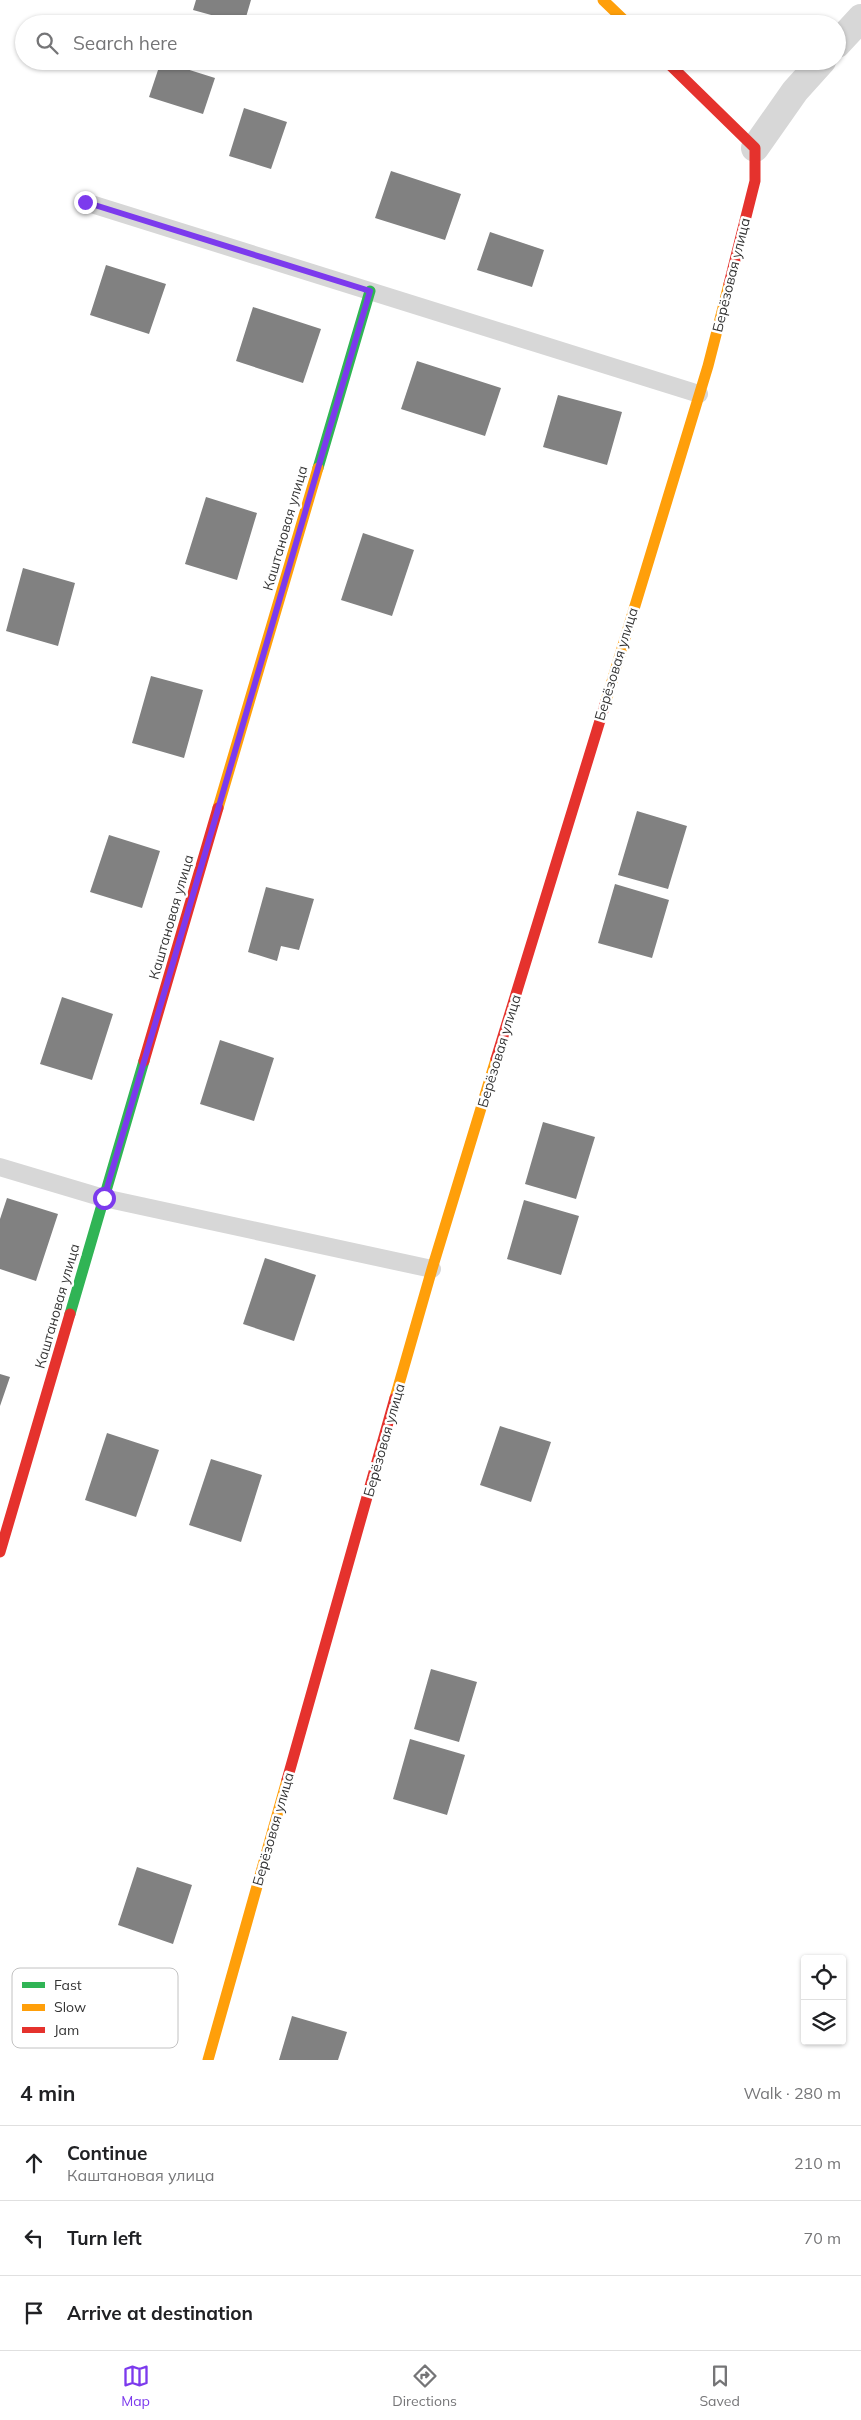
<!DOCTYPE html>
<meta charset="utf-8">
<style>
body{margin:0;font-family:Mulish,sans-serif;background:#f6f6f6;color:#202124}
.controls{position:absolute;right:15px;bottom:15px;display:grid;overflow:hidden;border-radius:5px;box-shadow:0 1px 4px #0004}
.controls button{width:45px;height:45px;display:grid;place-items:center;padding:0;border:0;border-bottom:1px solid #e0e0e0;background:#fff;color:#202124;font:25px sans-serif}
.stop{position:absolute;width:15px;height:15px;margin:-11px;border:4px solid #7c3aed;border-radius:50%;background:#fff}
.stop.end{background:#7c3aed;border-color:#fff;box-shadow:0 1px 5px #0008}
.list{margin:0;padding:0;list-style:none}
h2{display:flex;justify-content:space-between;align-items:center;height:65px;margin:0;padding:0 20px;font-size:21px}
h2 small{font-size:16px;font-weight:400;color:#757577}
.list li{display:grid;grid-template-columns:32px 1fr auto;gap:15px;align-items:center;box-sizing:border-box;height:75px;padding:0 20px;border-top:1px solid #e0e0e0}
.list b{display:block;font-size:19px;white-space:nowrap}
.list p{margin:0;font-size:16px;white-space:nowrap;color:#757577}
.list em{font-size:16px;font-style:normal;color:#757577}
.icon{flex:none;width:28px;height:28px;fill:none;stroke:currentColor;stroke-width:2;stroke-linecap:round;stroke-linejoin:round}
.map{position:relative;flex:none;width:861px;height:2060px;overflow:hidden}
.search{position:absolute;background:#fff;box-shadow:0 1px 4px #0004;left:15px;right:15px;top:15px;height:55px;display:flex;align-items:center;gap:12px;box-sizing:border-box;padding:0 18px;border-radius:28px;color:#757577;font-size:19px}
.sheet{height:290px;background:#fff}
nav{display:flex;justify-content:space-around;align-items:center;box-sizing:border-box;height:70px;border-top:1px solid #e0e0e0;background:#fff;font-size:14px;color:#757577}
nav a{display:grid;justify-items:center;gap:2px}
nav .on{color:#7c3aed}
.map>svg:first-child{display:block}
</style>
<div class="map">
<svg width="861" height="2060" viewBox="0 0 861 2060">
<rect width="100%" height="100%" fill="#fff"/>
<path fill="#818181" d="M 196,0 L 251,0 L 244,24 L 193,10 Z
M 161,61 L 215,78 L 203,114 L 149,97 Z
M 244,108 L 287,122 L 271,169 L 229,156 Z
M 391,171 L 461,194 L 445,240 L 375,218 Z
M 490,232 L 544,250 L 532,287 L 477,270 Z
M 106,265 L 166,284 L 149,334 L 90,315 Z
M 253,307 L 321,329 L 303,383 L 236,361 Z
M 417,361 L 501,388 L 485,436 L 401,409 Z
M 558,395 L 622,412 L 607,465 L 543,447 Z
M 206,497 L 257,513 L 237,580 L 185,564 Z
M 363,533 L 414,550 L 392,616 L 341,600 Z
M 23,568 L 75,583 L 58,646 L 6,631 Z
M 151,676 L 203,690 L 184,758 L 132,743 Z
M 637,811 L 687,826 L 668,889 L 618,875 Z
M 109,835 L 160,851 L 142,908 L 90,892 Z
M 615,884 L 669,900 L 652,958 L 598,943 Z
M 266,887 L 314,899 L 299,950 L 281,946 L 277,961 L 248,952 Z
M 62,997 L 113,1014 L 92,1080 L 40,1064 Z
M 220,1040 L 274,1058 L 254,1121 L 200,1104 Z
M 543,1122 L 595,1137 L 576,1199 L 525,1184 Z
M 7,1198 L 58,1214 L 36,1281 L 0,1269 L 0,1219 Z
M 524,1200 L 579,1216 L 561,1275 L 507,1259 Z
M 265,1258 L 316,1275 L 294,1341 L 243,1324 Z
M 0,1374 L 10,1377 L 0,1406 Z
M 500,1426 L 551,1442 L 531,1502 L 480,1485 Z
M 107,1433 L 159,1450 L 136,1517 L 85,1500 Z
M 211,1459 L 262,1475 L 241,1542 L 189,1525 Z
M 431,1669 L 477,1682 L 459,1742 L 414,1729 Z
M 410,1739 L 465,1755 L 447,1815 L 393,1799 Z
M 137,1867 L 192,1885 L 173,1944 L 118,1925 Z
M 292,2016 L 347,2032 L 338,2060 L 279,2060 Z"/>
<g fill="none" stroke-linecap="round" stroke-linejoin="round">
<path stroke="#d7d7d7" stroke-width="18" d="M 85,202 L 699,394
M 0,1167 L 104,1198 L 432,1269"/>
<path stroke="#d7d7d7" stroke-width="28" d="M 837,44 L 861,18
M 755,148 L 795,91 L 822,61"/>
<path stroke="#30b455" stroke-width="11" d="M 318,468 L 370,291
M 70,1314 L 144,1061"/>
<path stroke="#ff9f0a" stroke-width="11" d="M 603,0 L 628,24
M 606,701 L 708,366 L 729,284
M 218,808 L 318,468
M 395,1398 L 432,1269 L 496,1059
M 208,2060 L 287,1780"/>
<path stroke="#e5322d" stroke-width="11" d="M 666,61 L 755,148 L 755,181 L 729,284
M 496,1059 L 606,701
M 144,1061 L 218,808
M 0,1552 L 70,1314
M 287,1780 L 395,1398"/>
</g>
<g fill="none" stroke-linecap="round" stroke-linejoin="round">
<path stroke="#7c3aed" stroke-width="6" d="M 85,202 L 370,291 L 104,1198"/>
</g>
<g text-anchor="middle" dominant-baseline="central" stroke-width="5" stroke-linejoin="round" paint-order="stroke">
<g font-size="14" fill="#333" stroke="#fff">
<text transform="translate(731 275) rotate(-76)">Берёзовая улица</text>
<text transform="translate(285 528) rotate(-74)">Каштановая улица</text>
<text transform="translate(616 664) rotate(-73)">Берёзовая улица</text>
<text transform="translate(171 917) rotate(-74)">Каштановая улица</text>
<text transform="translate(499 1051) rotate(-73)">Берёзовая улица</text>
<text transform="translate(57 1306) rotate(-74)">Каштановая улица</text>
<text transform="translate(384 1440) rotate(-74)">Берёзовая улица</text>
<text transform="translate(273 1829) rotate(-74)">Берёзовая улица</text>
</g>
</g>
<rect x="12" y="1968" width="166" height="80" rx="8" fill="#fff" stroke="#c2c2c2" stroke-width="1"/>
<rect x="22" y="1982" width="23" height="6" fill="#30b455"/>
<rect x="22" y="2004" width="23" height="7" fill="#ff9f0a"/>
<rect x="22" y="2027" width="23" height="6" fill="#e5322d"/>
<g font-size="14" fill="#333">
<text x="54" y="1990">Fast</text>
<text x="54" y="2012">Slow</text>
<text x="54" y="2035">Jam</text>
</g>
</svg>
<div class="controls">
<button><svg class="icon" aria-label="locate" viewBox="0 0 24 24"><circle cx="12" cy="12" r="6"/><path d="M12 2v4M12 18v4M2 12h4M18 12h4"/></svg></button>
<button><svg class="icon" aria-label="layers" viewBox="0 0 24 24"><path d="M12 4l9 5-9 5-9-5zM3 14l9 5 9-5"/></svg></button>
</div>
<div class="stop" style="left:104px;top:1198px"></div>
<div class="stop end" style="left:85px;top:202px"></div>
<div class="search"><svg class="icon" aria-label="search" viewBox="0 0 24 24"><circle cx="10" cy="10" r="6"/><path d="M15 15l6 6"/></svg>Search here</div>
</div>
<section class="sheet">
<h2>4 min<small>Walk · 280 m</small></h2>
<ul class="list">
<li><svg class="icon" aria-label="ahead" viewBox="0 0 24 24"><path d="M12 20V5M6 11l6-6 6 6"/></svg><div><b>Continue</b><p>Каштановая улица</p></div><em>210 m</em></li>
<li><svg class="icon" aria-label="left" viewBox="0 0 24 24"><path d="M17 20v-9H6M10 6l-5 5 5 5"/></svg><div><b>Turn left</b></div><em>70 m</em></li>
<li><svg class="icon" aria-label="arrive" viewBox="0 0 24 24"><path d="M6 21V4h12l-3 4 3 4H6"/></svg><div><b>Arrive at destination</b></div></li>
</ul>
</section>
<nav>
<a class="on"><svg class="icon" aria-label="map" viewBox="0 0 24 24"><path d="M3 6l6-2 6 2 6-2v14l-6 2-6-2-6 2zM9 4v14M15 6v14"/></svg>Map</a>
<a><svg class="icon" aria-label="directions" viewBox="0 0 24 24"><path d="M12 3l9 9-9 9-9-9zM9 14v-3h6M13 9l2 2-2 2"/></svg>Directions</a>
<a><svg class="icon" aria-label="saved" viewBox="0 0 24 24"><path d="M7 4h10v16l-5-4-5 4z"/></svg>Saved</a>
</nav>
